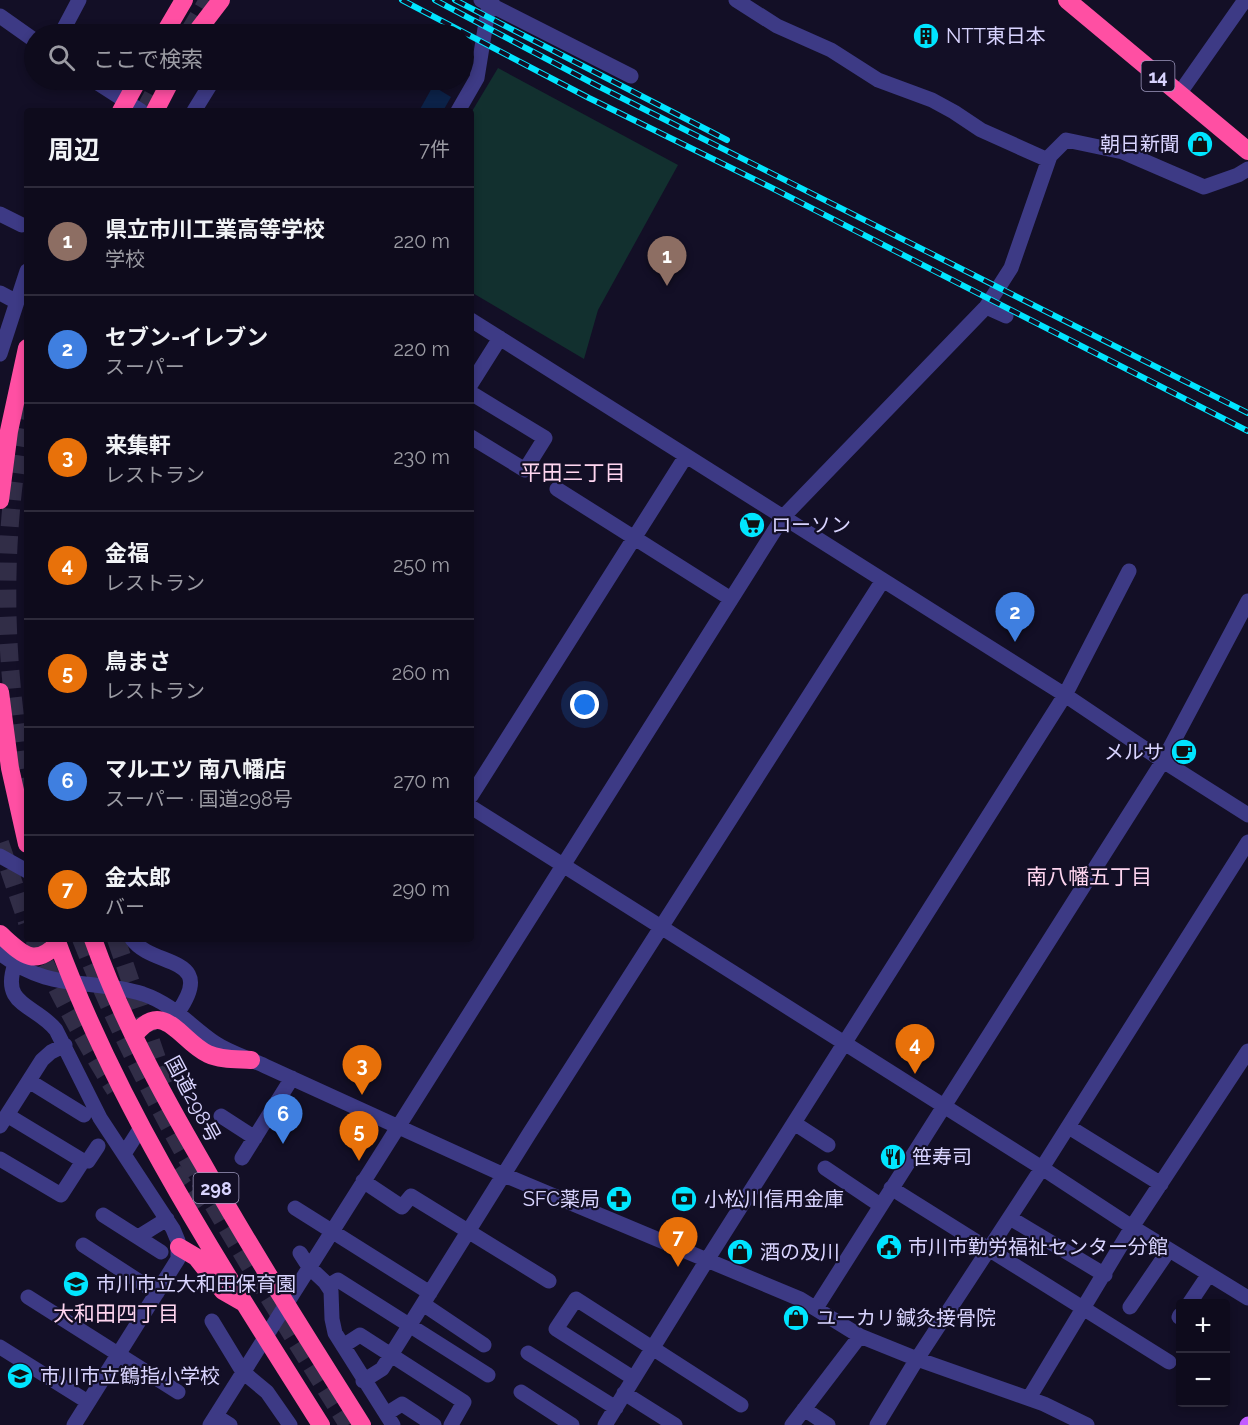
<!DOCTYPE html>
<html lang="ja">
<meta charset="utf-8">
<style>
body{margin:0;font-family:Raleway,"Noto Sans JP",sans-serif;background:#1c1929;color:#f1f3f6}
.controls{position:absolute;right:18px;bottom:18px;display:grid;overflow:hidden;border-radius:6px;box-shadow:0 3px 9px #0003}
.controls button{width:54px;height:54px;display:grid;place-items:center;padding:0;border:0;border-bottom:2px solid #2e2b3b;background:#0e0b1c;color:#f1f3f6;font:30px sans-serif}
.you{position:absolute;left:585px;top:705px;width:21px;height:21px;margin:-15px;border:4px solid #fff;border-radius:50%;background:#1a73e8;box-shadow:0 0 0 9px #1a73e833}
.badge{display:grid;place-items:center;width:39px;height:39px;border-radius:50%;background:#00e5ff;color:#fff;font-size:20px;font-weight:700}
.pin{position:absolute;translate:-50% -50px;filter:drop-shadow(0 2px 3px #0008)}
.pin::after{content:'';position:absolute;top:32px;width:21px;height:18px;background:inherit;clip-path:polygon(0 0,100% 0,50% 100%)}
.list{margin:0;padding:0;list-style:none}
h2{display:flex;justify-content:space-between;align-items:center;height:78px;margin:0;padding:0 24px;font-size:26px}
h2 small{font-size:20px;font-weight:400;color:#9b9ba3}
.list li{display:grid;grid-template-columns:39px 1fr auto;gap:18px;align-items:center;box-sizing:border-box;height:108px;padding:0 24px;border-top:2px solid #2e2b3b}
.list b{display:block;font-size:22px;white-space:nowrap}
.list p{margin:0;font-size:20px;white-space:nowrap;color:#9b9ba3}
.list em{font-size:20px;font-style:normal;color:#9b9ba3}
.icon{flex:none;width:33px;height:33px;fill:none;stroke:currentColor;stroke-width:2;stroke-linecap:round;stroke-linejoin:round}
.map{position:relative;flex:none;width:1248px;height:1425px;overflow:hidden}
.search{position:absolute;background:#0e0b1c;box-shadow:0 3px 9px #0003;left:24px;top:24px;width:450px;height:66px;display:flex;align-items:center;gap:15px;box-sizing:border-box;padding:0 21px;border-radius:33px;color:#9b9ba3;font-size:22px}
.panel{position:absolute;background:#0e0b1c;box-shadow:0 3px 9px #0003;left:24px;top:108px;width:450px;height:834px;border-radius:6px}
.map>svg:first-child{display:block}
</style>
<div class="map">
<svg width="1248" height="1425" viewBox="0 0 1248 1425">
<rect width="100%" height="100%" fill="#130f26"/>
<path fill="#12302f" d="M 498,68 L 678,165 L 598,310 L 584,359 L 471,292 L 471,113 Z"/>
<path fill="#0c2248" d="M 433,86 L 451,97 L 443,111 L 419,111 Z"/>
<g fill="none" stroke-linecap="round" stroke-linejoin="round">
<path stroke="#312d47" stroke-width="18" stroke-dasharray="18 9" stroke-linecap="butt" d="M 189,32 L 208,0
M 144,111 L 161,80
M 27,402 C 6,503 2,605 14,708 C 17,736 20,766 27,794
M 0,843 L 27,922
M 34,939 C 57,992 84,1041 115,1090
M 81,939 C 150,1113 250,1267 348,1425
M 116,939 L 166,1085
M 173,1171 L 203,1213"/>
<path stroke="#3d3a85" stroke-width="15" d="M 481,0 L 631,76
M 736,0 L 777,26 L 831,50 L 878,80 L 932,100 L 954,112 L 981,130 L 1048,160
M 0,16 L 34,40
M 61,34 L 79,0
M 93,80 L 141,111
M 1179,94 L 1245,0
M 194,111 L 210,85
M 458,111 L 477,78 L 489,4 L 492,0
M 0,214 L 22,225
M 0,293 L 17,302
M 986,307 L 1006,316
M 471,320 L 1065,695 L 1163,761 L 1248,815
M 0,354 L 27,271
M 471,384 L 500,338
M 471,393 L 545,438 L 525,470 L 471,437
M 557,489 L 731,599
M 471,796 L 686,456
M 471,807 L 1042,1168 L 1132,1227 L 1248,1298
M 0,856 L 27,871
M 132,939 C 152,968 218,955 178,1012
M 0,953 C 47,992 91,978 143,994 C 173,1004 190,1026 215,1043 C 230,1053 248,1058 265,1066 L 504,1175 L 800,1299 L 860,1336 L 917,1359 L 1044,1404 L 1087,1425
M 15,964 C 0,1006 35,1004 56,1030 L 100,1118 L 173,1229 L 178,1241 L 178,1259 L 74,1425
M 29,1081 L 84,1115
M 221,1116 L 255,1138
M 794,1123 L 828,1145
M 0,1126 L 42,1060 L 51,1052 L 65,1045
M 1069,1127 L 1161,1184
M 124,1154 L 142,1126
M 242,1158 L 292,1078
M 0,1159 L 61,1195 L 83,1161 L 7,1115
M 83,1161 L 88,1161 L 98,1146
M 825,1168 L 880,1205
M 363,1181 L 402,1207 L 411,1196 L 549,1281
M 891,1188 L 1169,1362
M 295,1208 L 430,1293
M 103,1215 L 161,1252
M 1010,1218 L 1105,1275
M 138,1237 L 167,1219
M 83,1245 L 157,1293
M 300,1253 L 309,1267 L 325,1282 L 331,1291 L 332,1319 L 335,1333 L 393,1425
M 328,1286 L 338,1280 L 488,1375
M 28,1297 L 178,1392
M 423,1304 L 484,1345
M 1189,1304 L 1209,1274
M 1130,1307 L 1169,1250
M 816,1308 L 1163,761 L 1248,601
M 1179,1317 L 1180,1315
M 212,1321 L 243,1372 L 267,1392 L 290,1425
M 343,1346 L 360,1335 L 464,1402 L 451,1425
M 0,1347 L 88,1402
M 528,1353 L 616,1408
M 633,1378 L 556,1329 L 576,1299 L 741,1405
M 363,1381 L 382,1369 L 391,1355 L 529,1134 L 883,580
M 521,1392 L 572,1425
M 624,1393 L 675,1425
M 1029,1398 L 1132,1227 L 1248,1051
M 804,1409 L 828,1425
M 386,1414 L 402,1404 L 434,1425
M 216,1416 L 230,1425
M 210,1425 L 783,517 L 986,307 L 1011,268 L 1050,156 L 1066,140 L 1123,152 L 1204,187 L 1238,175 L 1248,169
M 605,1425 L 707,1260 L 1065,695 L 1129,571
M 792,1425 L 860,1336
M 877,1425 L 917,1359 L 1042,1168 L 1248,842"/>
<path stroke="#c25bff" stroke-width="15" d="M 1247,1425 L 1248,1424"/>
<path stroke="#ff4fa3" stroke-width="18" d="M 1067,0 L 1248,151
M 164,34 L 184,0
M 195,34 L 221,0
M 121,111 L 138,80
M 155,111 L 171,80
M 0,500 L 9,431 L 27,348
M 0,692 L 10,768 L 27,844
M 0,934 C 21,953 34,969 58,943
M 56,939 C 120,1113 223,1269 321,1425
M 93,939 C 121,1018 161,1092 203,1164 C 253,1253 308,1339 362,1425
M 134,1036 C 163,996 181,1042 208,1054 C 221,1060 237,1059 251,1060
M 179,1247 L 196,1257 L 223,1291 L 244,1303"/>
<g stroke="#00e5ff" stroke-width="6">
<path id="rail" d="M 402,0 L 589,98 L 770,187 L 1248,431
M 435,0 L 596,85 L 1248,413
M 455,0 L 727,140"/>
</g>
<use href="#rail" stroke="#130f26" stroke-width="4" stroke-dasharray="11" stroke-linecap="butt"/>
</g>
<defs>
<g id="building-disc" transform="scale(1.35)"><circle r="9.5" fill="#00e5ff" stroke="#130f26"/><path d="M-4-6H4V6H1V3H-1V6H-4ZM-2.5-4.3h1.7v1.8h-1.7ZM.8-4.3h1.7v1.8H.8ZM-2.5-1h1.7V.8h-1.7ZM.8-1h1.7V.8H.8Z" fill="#111"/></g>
<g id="shop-disc" transform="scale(1.35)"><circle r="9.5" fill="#00e5ff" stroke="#130f26"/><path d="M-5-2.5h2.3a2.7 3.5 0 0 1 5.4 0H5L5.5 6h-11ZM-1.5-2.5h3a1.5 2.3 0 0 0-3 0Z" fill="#111"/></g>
<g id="supermarket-disc" transform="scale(1.35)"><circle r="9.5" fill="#00e5ff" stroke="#130f26"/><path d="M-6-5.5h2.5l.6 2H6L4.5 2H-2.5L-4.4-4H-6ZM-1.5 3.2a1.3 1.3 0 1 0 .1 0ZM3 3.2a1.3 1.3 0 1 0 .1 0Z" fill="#111"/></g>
<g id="cafe-disc" transform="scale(1.35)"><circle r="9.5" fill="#00e5ff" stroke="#130f26"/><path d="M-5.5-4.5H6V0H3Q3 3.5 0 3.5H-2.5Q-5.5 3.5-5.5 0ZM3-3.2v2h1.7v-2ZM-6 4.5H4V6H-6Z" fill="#111"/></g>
<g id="restaurant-disc" transform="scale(1.35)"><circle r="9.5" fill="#00e5ff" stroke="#130f26"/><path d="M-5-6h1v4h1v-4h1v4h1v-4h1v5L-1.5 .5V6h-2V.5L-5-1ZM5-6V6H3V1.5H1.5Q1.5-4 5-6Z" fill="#111"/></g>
<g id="pharmacy-disc" transform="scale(1.35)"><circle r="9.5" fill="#00e5ff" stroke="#130f26"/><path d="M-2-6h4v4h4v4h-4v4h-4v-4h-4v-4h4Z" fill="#111"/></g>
<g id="bank-disc" transform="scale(1.35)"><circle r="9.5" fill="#00e5ff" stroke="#130f26"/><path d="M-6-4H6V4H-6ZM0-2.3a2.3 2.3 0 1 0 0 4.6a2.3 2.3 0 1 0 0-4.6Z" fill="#111"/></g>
<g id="civic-disc" transform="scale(1.35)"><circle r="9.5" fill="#00e5ff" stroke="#130f26"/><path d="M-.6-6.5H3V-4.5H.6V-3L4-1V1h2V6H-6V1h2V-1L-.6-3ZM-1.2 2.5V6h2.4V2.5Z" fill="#111"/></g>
<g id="school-disc" transform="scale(1.35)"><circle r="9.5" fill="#00e5ff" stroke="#130f26"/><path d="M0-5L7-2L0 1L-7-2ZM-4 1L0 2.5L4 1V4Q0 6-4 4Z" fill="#111"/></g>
</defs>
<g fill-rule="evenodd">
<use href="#building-disc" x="926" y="36"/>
<use href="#shop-disc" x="1200" y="144"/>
<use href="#supermarket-disc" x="752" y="525"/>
<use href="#cafe-disc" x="1184" y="752"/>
<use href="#restaurant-disc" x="893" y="1157"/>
<use href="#pharmacy-disc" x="619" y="1199"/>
<use href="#bank-disc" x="684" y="1199"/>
<use href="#civic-disc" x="889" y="1247"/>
<use href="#shop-disc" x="740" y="1252"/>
<use href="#school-disc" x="76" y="1284"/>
<use href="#shop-disc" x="796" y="1318"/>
<use href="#school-disc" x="20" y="1376"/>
</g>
<g text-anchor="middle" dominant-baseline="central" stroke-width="4.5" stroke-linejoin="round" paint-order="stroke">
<g fill="#130f26" stroke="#9e99be" stroke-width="1.5">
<rect x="1141.5" y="61" width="33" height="30" rx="4.5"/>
<rect x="193.5" y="1173" width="45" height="30" rx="4.5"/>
</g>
<g font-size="18" font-weight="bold" fill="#d9d4ff">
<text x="1158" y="76">14</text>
<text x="216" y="1188">298</text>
</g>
<g font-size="20" fill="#d9d4ff" stroke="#130f26" text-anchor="start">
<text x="946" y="36">NTT東日本</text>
<text x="1180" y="144" text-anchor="end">朝日新聞</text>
<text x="771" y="525">ローソン</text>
<text x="1164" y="752" text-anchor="end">メルサ</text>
<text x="912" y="1157">笹寿司</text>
<text x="600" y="1199" text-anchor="end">SFC薬局</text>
<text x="704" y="1199">小松川信用金庫</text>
<text x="908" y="1247">市川市勤労福祉センター分館</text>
<text x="760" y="1252">酒の及川</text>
<text x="96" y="1284">市川市立大和田保育園</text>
<text x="816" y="1318">ユーカリ鍼灸接骨院</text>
<text x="40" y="1376">市川市立鶴指小学校</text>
</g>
<g font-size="20" fill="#d9d4ff" stroke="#130f26">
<text transform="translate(193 1099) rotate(62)">国道298号</text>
</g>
<g font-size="21" fill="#ffd6f0" stroke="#130f26">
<text x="573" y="472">平田三丁目</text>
<text x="1089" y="876">南八幡五丁目</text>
<text x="116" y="1313">大和田四丁目</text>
</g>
</g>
</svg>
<div class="controls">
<button>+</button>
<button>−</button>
</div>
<div class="you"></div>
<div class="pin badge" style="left:667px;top:286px;background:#8d6e63">1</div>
<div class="pin badge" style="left:1015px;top:642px;background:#3f7fe0">2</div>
<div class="pin badge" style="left:362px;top:1095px;background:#e8710a">3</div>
<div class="pin badge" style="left:915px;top:1074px;background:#e8710a">4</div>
<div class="pin badge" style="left:359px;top:1161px;background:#e8710a">5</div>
<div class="pin badge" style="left:283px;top:1144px;background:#3f7fe0">6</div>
<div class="pin badge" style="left:678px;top:1267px;background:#e8710a">7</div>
<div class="search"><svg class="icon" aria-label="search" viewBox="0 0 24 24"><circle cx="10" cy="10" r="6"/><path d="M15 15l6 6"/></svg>ここで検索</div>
<section class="panel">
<h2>周辺<small>7件</small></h2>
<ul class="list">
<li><span class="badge" style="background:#8d6e63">1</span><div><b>県立市川工業高等学校</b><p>学校</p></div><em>220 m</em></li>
<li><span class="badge" style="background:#3f7fe0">2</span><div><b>セブン-イレブン</b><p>スーパー</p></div><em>220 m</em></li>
<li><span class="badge" style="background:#e8710a">3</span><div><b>来集軒</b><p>レストラン</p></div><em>230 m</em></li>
<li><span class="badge" style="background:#e8710a">4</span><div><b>金福</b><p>レストラン</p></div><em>250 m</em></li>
<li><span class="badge" style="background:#e8710a">5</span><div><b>鳥まさ</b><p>レストラン</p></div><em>260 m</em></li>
<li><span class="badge" style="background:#3f7fe0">6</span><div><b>マルエツ 南八幡店</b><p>スーパー · 国道298号</p></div><em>270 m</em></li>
<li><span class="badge" style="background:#e8710a">7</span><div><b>金太郎</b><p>バー</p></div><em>290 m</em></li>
</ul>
</section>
</div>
